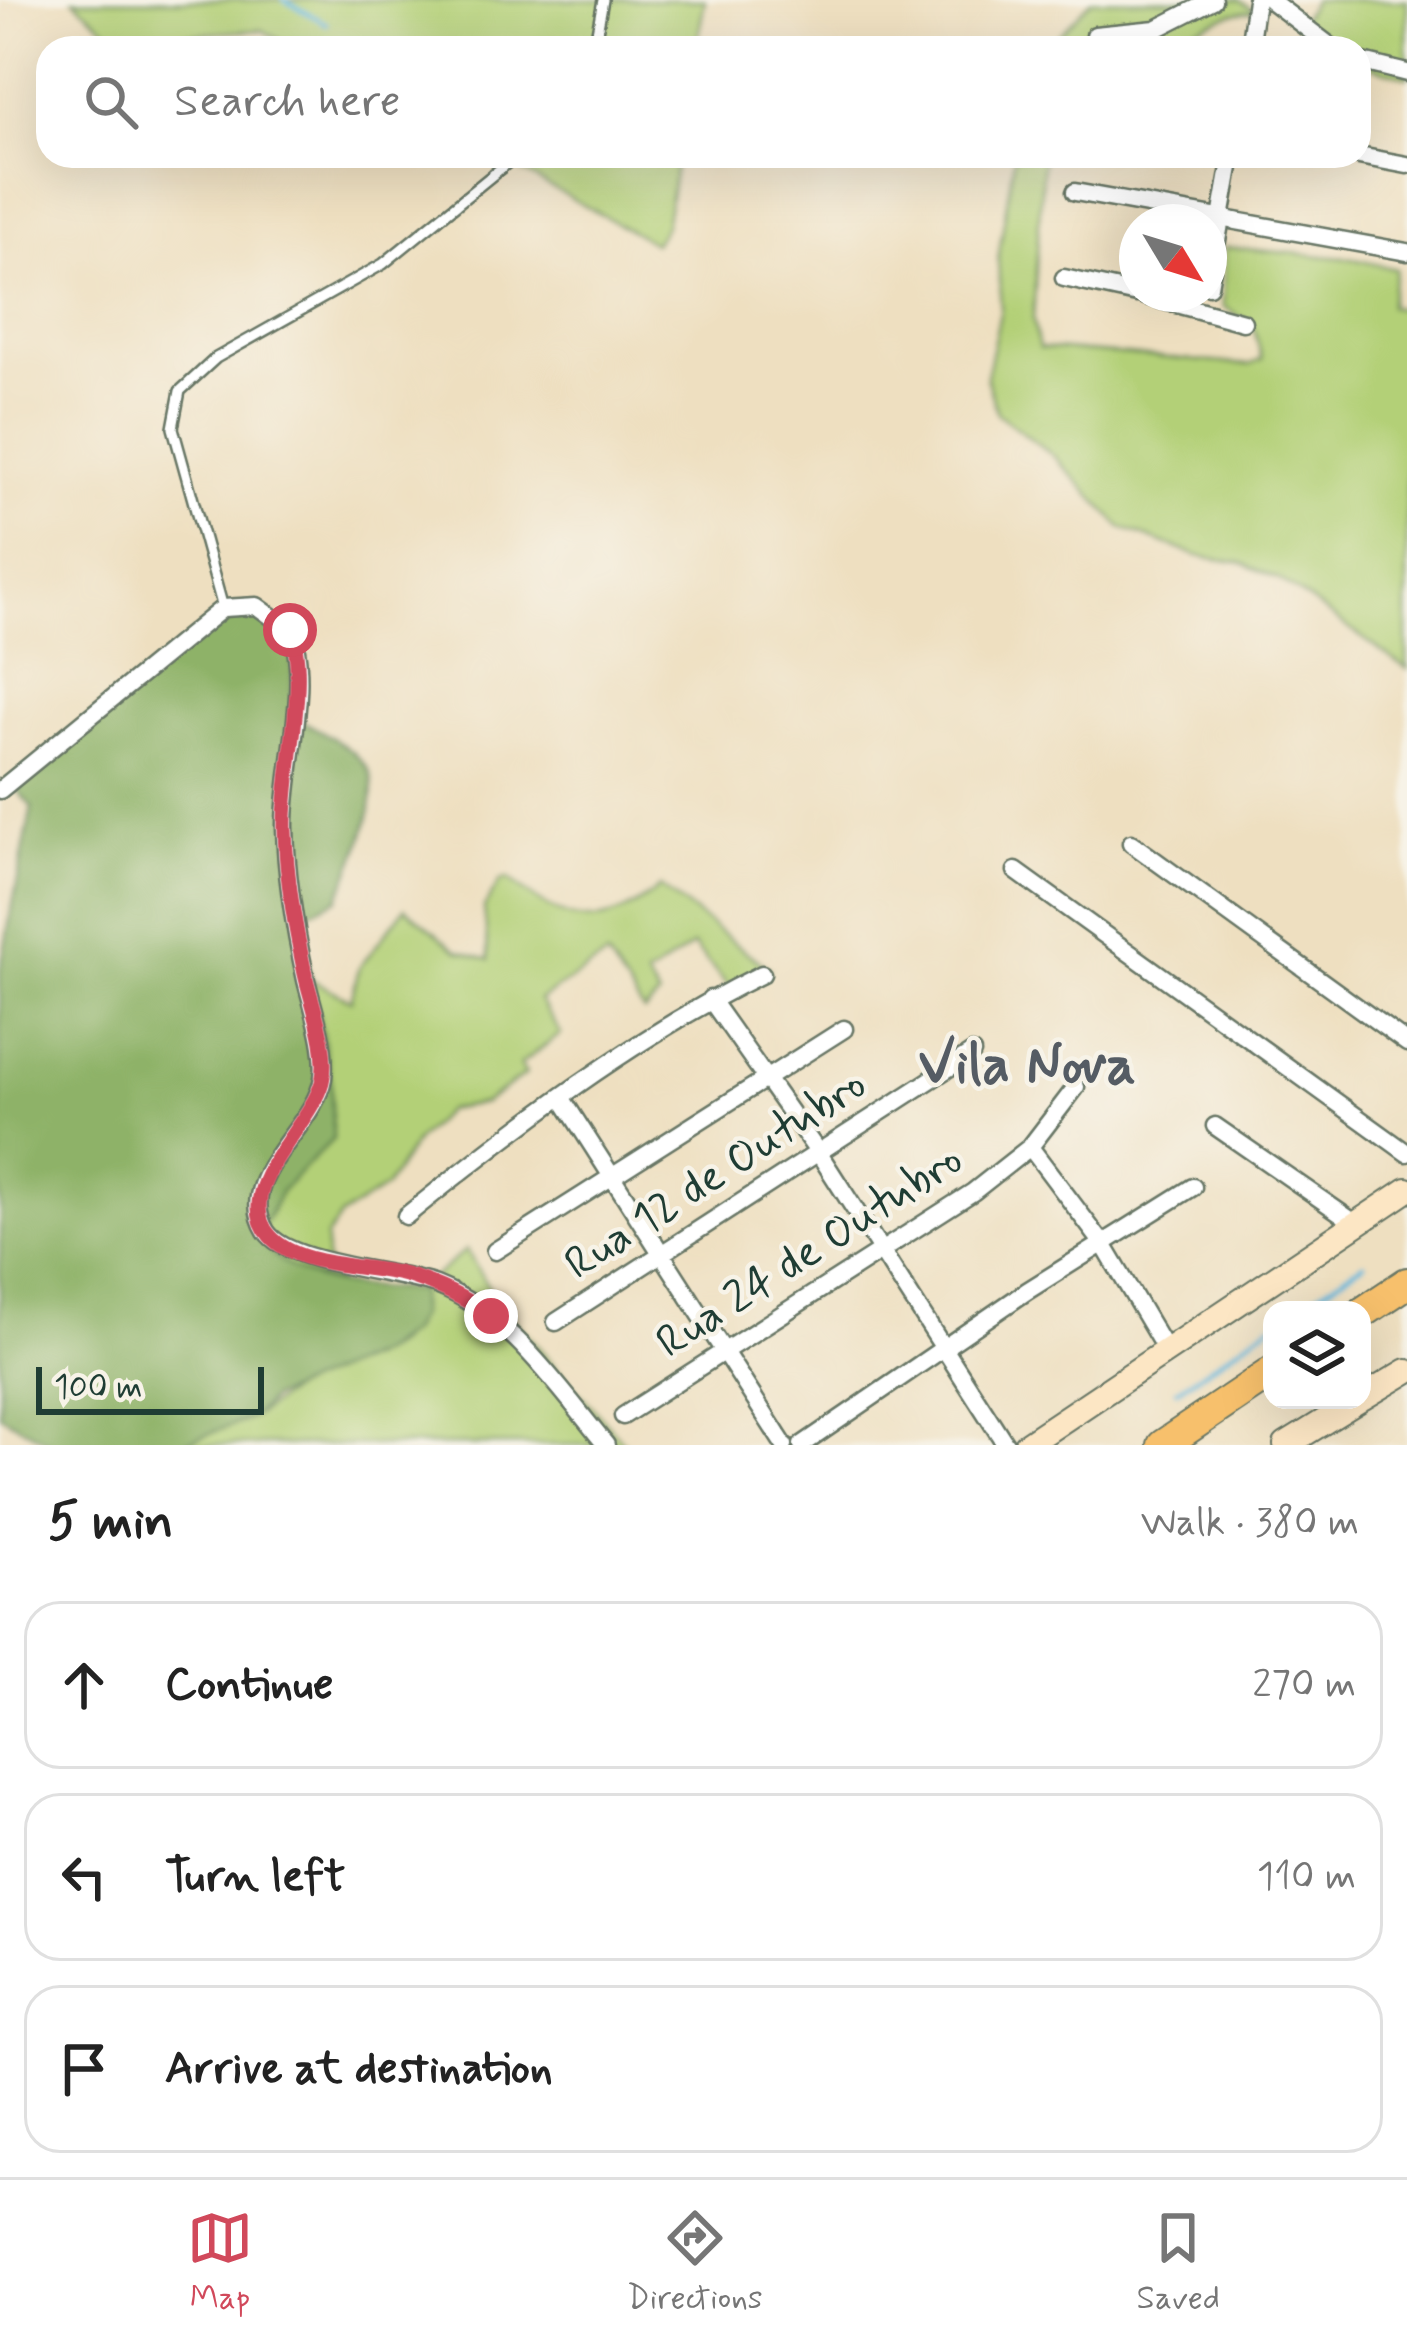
<!DOCTYPE html>
<meta charset="utf-8">
<style>
body{margin:0;font-family:Mynerve,sans-serif;background:#f2f2f2;color:#222}
.controls{position:absolute;right:36px;bottom:36px;display:grid;overflow:hidden;border-radius:24px;box-shadow:0 12px 48px #0002}
.controls button{width:108px;height:108px;display:grid;place-items:center;padding:0;border:0;border-bottom:3px solid #e0e0e0;background:#fff;color:#222;font:60px sans-serif}
.compass{position:absolute;left:1119px;top:204px;width:108px;height:108px;border-radius:50%;background:#fff;box-shadow:0 12px 48px #0002;rotate:128deg}
.scale{position:absolute;left:36px;bottom:30px;width:228px;box-sizing:border-box;padding-left:12px;border:6px solid #1f3d34;border-top:0;font-size:33px;line-height:42px;white-space:nowrap;color:#1f3d34;-webkit-text-stroke:9px #f7f3e8;paint-order:stroke}
.stop{position:absolute;width:36px;height:36px;margin:-27px;border:9px solid #d1495b;border-radius:50%;background:#fff}
.stop.end{background:#d1495b;border-color:#fff;box-shadow:0 3px 12px #0008}
.list{margin:0;padding:0;list-style:none}
h2{display:flex;justify-content:space-between;align-items:center;height:156px;margin:0;padding:0 48px;font-size:51px}
h2 small{font-size:39px;font-weight:400;color:#767676}
.list li{display:grid;grid-template-columns:78px 1fr auto;gap:36px;align-items:center;box-sizing:border-box;height:168px;margin:0 24px 24px;padding:0 24px;border:3px solid #e0e0e0;border-radius:36px}
.list b{display:block;font-size:45px;white-space:nowrap}
.list em{font-size:39px;font-style:normal;color:#767676}
.icon{flex:none;width:66px;height:66px;fill:none;stroke:currentColor;stroke-width:2;stroke-linecap:round;stroke-linejoin:round}
.map{position:relative;flex:none;width:1407px;height:1445px;overflow:hidden}
.search{position:absolute;background:#fff;box-shadow:0 12px 48px #0002;left:36px;right:36px;top:36px;height:132px;display:flex;align-items:center;gap:30px;box-sizing:border-box;padding:0 42px;border-radius:36px;color:#767676;font-size:45px}
.sheet{height:732px;background:#fff}
nav{display:flex;justify-content:space-around;align-items:center;box-sizing:border-box;height:168px;border-top:3px solid #e0e0e0;background:#fff;font-size:33px;color:#767676}
nav a{display:grid;justify-items:center;gap:6px}
nav .on{color:#d1495b}
.map>svg:first-child{display:block}
</style>
<div class="map">
<svg width="1407" height="1445" viewBox="0 0 1407 1445">
<rect width="100%" height="100%" fill="#f7f3e8"/>
<filter id="ink" filterUnits="userSpaceOnUse"><feTurbulence type="fractalNoise" baseFrequency=".00833" numOctaves="2"/><feDisplacementMap in="SourceGraphic" scale="24" xChannelSelector="R" yChannelSelector="G"/><feConvolveMatrix kernelMatrix="1 2 1 2 8 2 1 2 1" color-interpolation-filters="sRGB"/></filter>
<filter id="wash" filterUnits="userSpaceOnUse"><feTurbulence type="fractalNoise" baseFrequency=".004" numOctaves="4" result="noise"/><feDisplacementMap in="SourceGraphic" scale="48" xChannelSelector="R" yChannelSelector="G"/><feGaussianBlur stdDeviation="2.7" result="paint"/><feColorMatrix in="noise" values="0 0 0 0 0 0 0 0 0 0 0 0 0 0 0 0 0 1.4 0 .05"/><feComposite in="paint" operator="in"/></filter>
<g filter="url(#wash)">
<rect width="100%" height="100%" fill="#eedfc0"/>
<path fill="#b3d077" stroke="#698656" stroke-width="3" d="M 74,0 L 705,0 L 696,48 L 294,48 L 262,30 L 135,38 L 110,32 Z
M 1092,0 L 1238,0 L 1256,11 L 1232,14 L 1145,48 L 1046,48 Z
M 1314,0 L 1407,0 L 1407,77 L 1359,62 L 1359,48 L 1323,48 L 1296,26 Z
M 493,156 L 677,156 L 665,226 L 654,243 Z
M 1014,156 L 1043,156 L 1033,320 L 1039,348 L 1250,365 L 1262,359 L 1253,325 L 1223,306 L 1225,247 L 1354,259 L 1396,269 L 1389,306 L 1407,310 L 1407,669 L 1280,580 L 1242,563 L 1198,556 L 1122,528 L 1055,457 L 997,413 L 986,377 L 1001,309 L 998,260 Z
M 508,879 C 565,924 600,937 660,887 L 769,969 L 729,987 L 693,945 L 646,977 L 659,997 L 644,1012 L 607,957 L 539,1000 L 561,1034 L 520,1064 L 526,1074 L 484,1103 L 447,1110 L 416,1141 L 385,1188 L 341,1216 L 326,1237 L 326,1260 L 338,1281 C 303,1276 278,1267 258,1236 L 282,1190 L 333,1139 L 312,980 L 351,1000 L 359,968 L 405,908 L 457,950 L 489,960 L 484,908 L 500,881 Z
M 466,1250 L 496,1300 L 626,1445 L 178,1445 C 198,1430 225,1430 247,1420 C 269,1410 286,1390 309,1380 C 360,1359 419,1356 419,1289 Z"/>
<path fill="#8eb268" stroke="#56784e" stroke-width="3" d="M 239,616 L 259,619 L 293,646 L 292,716 C 315,727 357,749 369,771 C 384,799 350,872 338,899 L 308,913 L 297,909 L 331,1079 L 333,1139 L 282,1190 L 258,1236 C 292,1289 363,1288 419,1289 L 419,1315 L 410,1332 L 380,1353 L 272,1398 L 252,1418 L 178,1445 L 53,1445 L 0,1415 L 0,970 L 32,807 L 16,789 C 67,736 172,641 239,616 Z"/>
<g fill="none" stroke-linecap="round" stroke-linejoin="round">
<path stroke="#5fb8dd" stroke-width="4.5" d="M 284,0 L 327,24
M 1293,1310 L 1364,1263
M 1177,1390 L 1272,1324"/>
</g>
</g>
<g filter="url(#ink)">
<g fill="none" stroke-linecap="round" stroke-linejoin="round">
<g stroke="#677665" stroke-width="14">
<path id="lane" d="M 594,48 L 603,0
M 223,608 L 173,428 L 180,391 L 216,358 L 383,264 L 516,156"/>
</g>
<g stroke="#677665" stroke-width="21">
<path id="street" d="M 1270,0 L 1333,48
M 1095,35 L 1156,29 L 1213,0
M 1249,48 L 1256,0
M 1359,61 L 1407,73
M 1359,156 L 1407,165
M 1075,192 L 1407,252
M 1064,278 L 1137,294
M 1209,286 L 1232,156
M 1139,294 L 1243,322
M 0,790 L 223,608 L 257,606 L 290,630 C 312,678 284,771 285,827 C 286,878 295,930 306,980 C 313,1009 327,1048 323,1078 C 315,1128 233,1178 266,1231 C 288,1265 396,1270 436,1285 C 510,1314 557,1386 606,1445
M 1131,843 L 1407,1043
M 1016,871 L 1407,1153
M 710,999 L 818,1152 L 1006,1445
M 561,1097 L 784,1445
M 1215,1126 L 1355,1223
M 1030,1147 L 1103,1244 L 1167,1352
M 406,1216 C 517,1126 634,1037 762,974
M 495,1251 L 844,1029
M 556,1322 L 972,1053
M 623,1416 L 973,1192 L 1030,1147 L 1076,1087
M 802,1445 L 1027,1291 L 1193,1187"/>
</g>
<g stroke="#677665" stroke-width="28">
<path id="secondary" d="M 1362,1398 L 1407,1371
M 1026,1445 L 1407,1190
M 1286,1445 L 1359,1400"/>
</g>
<g stroke="#677665" stroke-width="34">
<path id="highway" d="M 1362,1313 L 1407,1283
M 1163,1445 L 1272,1372"/>
</g>
<use href="#lane" stroke="#fff" stroke-width="9"/>
<use href="#street" stroke="#fff" stroke-width="16"/>
<use href="#secondary" stroke="#fce6c4" stroke-width="24"/>
<use href="#highway" stroke="#f7c06c" stroke-width="30"/>
</g>
</g>
<g fill="none" stroke-linecap="round" stroke-linejoin="round" filter="url(#ink)">
<path stroke="#d1495b" stroke-width="15" d="M 290,630 C 310,673 283,775 285,829 C 286,878 295,926 305,974 C 312,1005 330,1051 322,1082 C 310,1127 230,1191 270,1236 C 299,1269 369,1264 409,1276 C 439,1285 465,1298 491,1316"/>
</g>
<g text-anchor="middle" dominant-baseline="central" stroke-width="9" stroke-linejoin="round" paint-order="stroke">
<g font-size="45" fill="#1f3d34" stroke="#f7f3e8">
<text transform="translate(716 1175) rotate(-33)">Rua 12 de Outubro</text>
<text transform="translate(810 1252) rotate(-33)">Rua 24 de Outubro</text>
</g>
<g font-size="57" font-weight="bold" fill="#555c64" stroke="#f7f3e8">
<text x="1027" y="1066">Vila Nova</text>
</g>
</g>
</svg>
<div class="controls">
<button><svg class="icon" aria-label="layers" viewBox="0 0 24 24"><path d="M12 4l9 5-9 5-9-5zM3 14l9 5 9-5"/></svg></button>
</div>
<svg class="compass" viewBox="-18 -18 36 36"><path d="M0-13l5 13h-10z" fill="#e53935"/><path d="M0 13l5-13h-10z" fill="#767676"/></svg>
<div class="scale">100 m</div>
<div class="stop" style="left:290px;top:630px"></div>
<div class="stop end" style="left:491px;top:1316px"></div>
<div class="search"><svg class="icon" aria-label="search" viewBox="0 0 24 24"><circle cx="10" cy="10" r="6"/><path d="M15 15l6 6"/></svg>Search here</div>
</div>
<section class="sheet">
<h2>5 min<small>Walk · 380 m</small></h2>
<ul class="list">
<li><svg class="icon" aria-label="ahead" viewBox="0 0 24 24"><path d="M12 20V5M6 11l6-6 6 6"/></svg><div><b>Continue</b></div><em>270 m</em></li>
<li><svg class="icon" aria-label="left" viewBox="0 0 24 24"><path d="M17 20v-9H6M10 6l-5 5 5 5"/></svg><div><b>Turn left</b></div><em>110 m</em></li>
<li><svg class="icon" aria-label="arrive" viewBox="0 0 24 24"><path d="M6 21V4h12l-3 4 3 4H6"/></svg><div><b>Arrive at destination</b></div></li>
</ul>
</section>
<nav>
<a class="on"><svg class="icon" aria-label="map" viewBox="0 0 24 24"><path d="M3 6l6-2 6 2 6-2v14l-6 2-6-2-6 2zM9 4v14M15 6v14"/></svg>Map</a>
<a><svg class="icon" aria-label="directions" viewBox="0 0 24 24"><path d="M12 3l9 9-9 9-9-9zM9 14v-3h6M13 9l2 2-2 2"/></svg>Directions</a>
<a><svg class="icon" aria-label="saved" viewBox="0 0 24 24"><path d="M7 4h10v16l-5-4-5 4z"/></svg>Saved</a>
</nav>
